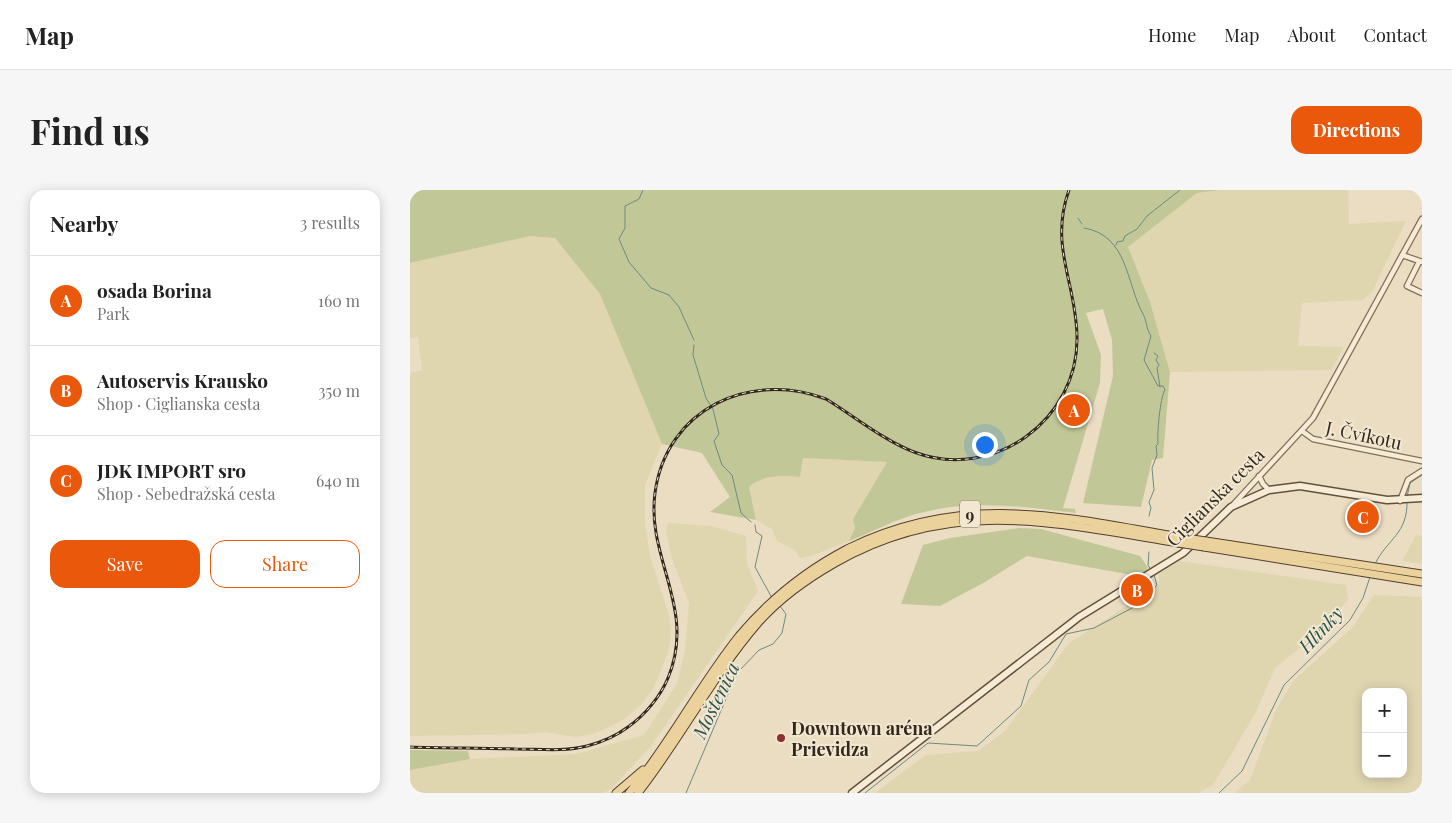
<!DOCTYPE html>
<meta charset="utf-8">
<style>
body{margin:0;font-family:"Playfair Display",serif;background:#f6f6f6;color:#222}
.controls{position:absolute;right:15px;bottom:15px;display:grid;overflow:hidden;border-radius:10px;box-shadow:0 2px 12px #0003}
.controls button{width:45px;height:45px;display:grid;place-items:center;padding:0;border:0;border-bottom:1px solid #e0e0e0;background:#fff;color:#222;font:25px sans-serif}
.you{position:absolute;left:574px;top:254px;width:18px;height:18px;margin:-12px;border:4px solid #fff;border-radius:50%;background:#1a73e8;box-shadow:0 0 0 8px #1a73e833}
.badge{display:grid;place-items:center;width:32px;height:32px;border-radius:50%;background:#ea580c;color:#fff;font-size:16px;font-weight:700}
.pin{position:absolute;translate:-50% -50%;border:2px solid #fff;box-shadow:0 1px 5px #0006}
.list{margin:0;padding:0;list-style:none}
h2{display:flex;justify-content:space-between;align-items:center;height:65px;margin:0;padding:0 20px;font-size:21px}
h2 small{font-size:16px;font-weight:400;color:#767676}
.list li{display:grid;grid-template-columns:32px 1fr auto;gap:15px;align-items:center;box-sizing:border-box;height:90px;padding:0 20px;border-top:1px solid #e0e0e0}
.list b{display:block;font-size:19px;white-space:nowrap}
.list p{margin:0;font-size:16px;white-space:nowrap;color:#767676}
.list em{font-size:16px;font-style:normal;color:#767676}
.actions{display:flex;gap:10px;padding:15px 20px}
.actions a{flex:1;padding:11px 0;border:1px solid #ea580c;border-radius:15px;text-align:center;font-size:18px;color:#ea580c}
.actions .main{background:#ea580c;color:#fff}
.map{position:relative;flex:none;width:1012px;height:603px;overflow:hidden;border-radius:15px}
header{display:flex;align-items:center;gap:30px;box-sizing:border-box;height:70px;padding:0 25px;background:#fff;border-bottom:1px solid #e0e0e0}
header strong{font-size:24px}
nav{display:flex;gap:28px;margin-inline-start:auto;font-size:18px}
.intro{display:flex;align-items:center;justify-content:space-between;box-sizing:border-box;height:120px;padding:0 30px}
h1{margin:0;font-size:35px}
.button{padding:12px 22px;border-radius:15px;background:#ea580c;color:#fff;font-size:18px;font-weight:700}
main{display:flex;gap:30px;padding:0 30px}
aside{flex:1;background:#fff;border-radius:15px;box-shadow:0 2px 12px #0003}
.map>svg:first-child{display:block}
</style>
<header>
<strong>Map</strong>
<nav><a>Home</a><a>Map</a><a>About</a><a>Contact</a></nav>
</header>
<div class="intro"><h1>Find us</h1><a class="button">Directions</a></div>
<main>
<aside>
<h2>Nearby<small>3 results</small></h2>
<ul class="list">
<li><span class="badge">A</span><div><b>osada Borina</b><p>Park</p></div><em>160 m</em></li>
<li><span class="badge">B</span><div><b>Autoservis Krausko</b><p>Shop · Ciglianska cesta</p></div><em>350 m</em></li>
<li><span class="badge">C</span><div><b>JDK IMPORT sro</b><p>Shop · Sebedražská cesta</p></div><em>640 m</em></li>
</ul>
<div class="actions"><a class="main">Save</a><a>Share</a></div>
</aside>
<div class="map">
<svg width="1012" height="603" viewBox="0 0 1012 603">
<rect width="100%" height="100%" fill="#eaddc2"/>
<path fill="#dfd6b0" fill-rule="evenodd" d="M 810,0 L 938,0 L 939,34 L 996,31 L 962,102 L 953,110 L 892,113 L 888,156 L 934,157 L 921,180 L 760,182 L 740,112 L 718,57 L 787,3 Z
M 120,46 L 145,48 L 190,104 L 252,254 L 235,295 L 235,334 L 240,366 L 259,425 L 261,444 L 258,463 L 244,497 L 231,515 L 213,530 L 186,543 L 166,547 L 135,542 L 114,544 L 0,546 L 0,183 L 12,180 L 8,147 L 0,148 L 0,73 Z
M 393,268 L 477,272 L 443,329 L 445,338 L 439,351 L 401,366 L 390,368 L 385,360 L 367,351 L 362,339 L 346,330 L 339,297 L 347,290 L 377,285 L 390,287 Z
M 258,333 L 301,336 L 336,346 L 337,374 L 348,401 L 241,556 L 202,598 L 194,603 L 0,603 L 0,580 L 2,579 L 60,569 L 166,564 L 234,545 L 267,494 L 275,461 L 279,413 L 262,369 L 256,341 Z
M 1006,345 L 1012,346 L 1012,374 L 992,371 Z
M 769,371 L 936,395 L 938,410 L 907,444 L 865,478 L 846,522 L 803,595 L 788,603 L 465,603 L 516,565 L 568,561 L 595,541 L 659,453 L 749,395 L 749,384 Z
M 964,405 L 1012,407 L 1012,603 L 824,603 L 840,590 L 866,520 L 883,491 L 942,438 ZM 956,502 L 993,502 L 993,584 L 956,584 Z"/>
<path fill="#c2c797" d="M 0,0 L 810,0 L 787,3 L 718,57 L 740,112 L 760,182 L 753,268 L 742,270 L 731,317 L 673,313 L 703,186 L 702,150 L 693,119 L 676,123 L 691,165 L 690,193 L 653,318 L 665,319 L 666,323 C 615,317 561,309 510,323 C 486,329 462,342 439,351 L 445,338 L 443,329 L 477,272 L 393,268 L 390,287 C 373,285 352,285 339,297 L 346,330 L 300,322 L 320,307 L 292,263 L 252,254 L 190,104 L 145,48 L 120,46 L 0,73 Z
M 609,338 L 631,339 L 730,366 L 738,378 L 733,387 L 617,366 L 575,392 L 530,416 L 491,414 L 513,355 L 540,348 Z
M 0,560 L 58,561 L 60,569 L 0,580 Z"/>
<g fill="none" stroke-linecap="round" stroke-linejoin="round">
<path stroke="#6c8a82" stroke-width="1" d="M 233,0 L 229,9 L 215,16 L 215,38 L 209,49 L 219,72 L 241,98 L 259,105 L 269,117 L 284,150
M 668,28 L 672,34
M 674,38 C 718,45 716,93 733,124 C 737,131 736,139 741,146 L 734,170 L 748,196 L 753,196 L 755,200 C 750,208 747,243 748,254 L 746,256 L 747,265 L 742,278 L 744,300 L 739,312 L 741,318 L 739,326
M 706,55 L 707,52 L 713,51 L 715,46 L 727,39 L 737,26 L 770,0
M 284,155 L 283,165 L 296,208 L 303,219 L 309,244 L 304,251 L 312,275 L 322,285 L 331,323 L 341,332
M 744,163 L 748,166 L 746,170 L 749,175 L 747,178 L 750,197
M 997,307 L 1000,293 L 1012,285
M 345,335 L 346,342 L 352,346 L 345,377 L 362,408
M 739,362 L 738,375 L 741,380
M 965,374 C 977,349 998,344 997,311
M 276,603 L 324,490 L 329,481 L 349,460 L 363,454 L 372,443 L 376,424 L 370,416
M 455,603 L 518,553 L 567,556 L 611,516 L 619,490 L 639,472 L 656,444 L 684,438 L 724,417 L 728,417 L 747,395 L 744,385
M 809,603 L 832,581 L 874,495 L 940,430 L 953,408 L 960,387"/>
<g stroke="#826f5b" stroke-width="7">
<path id="street" d="M 992,65 L 1012,72
M 1009,72 L 997,96 L 1012,103
M 892,241 L 903,249 L 1012,271
M 849,286 L 853,294 L 859,300
M 990,311 L 998,290 L 1012,281
M 822,316 L 903,228 L 1012,29"/>
</g>
<g stroke="#64503e" stroke-width="9">
<path id="secondary" d="M 442,603 L 669,427 L 773,363 L 821,317 L 859,300 L 890,296 L 977,310 L 1012,308"/>
</g>
<g stroke="#503e2f" stroke-width="9">
<path id="primary" d="M 796,351 L 1012,384
M 794,357 L 1012,392
M 206,603 L 233,580
M 219,603 C 260,554 289,496 329,446 C 360,409 395,381 437,359 C 552,302 650,326 769,347
M 228,603 C 271,548 303,485 348,433 C 370,408 397,389 425,373 C 541,306 645,333 768,353"/>
</g>
<use href="#street" stroke="#f6ebd4" stroke-width="4.5"/>
<use href="#secondary" stroke="#f6ebd4" stroke-width="6"/>
<use href="#primary" stroke="#ebd19c" stroke-width="7"/>
<g stroke="#33281e" stroke-width="3">
<path id="rail" d="M 0,557 C 35,558 70,558 106,559 C 129,559 154,562 177,556 C 192,552 206,546 218,537 C 235,525 250,507 258,488 C 287,418 236,369 245,303 C 256,219 340,180 416,209 C 444,226 473,250 504,262 C 583,292 669,230 667,146 C 666,92 639,56 659,0"/>
</g>
<use href="#rail" stroke="#f2e8d1" stroke-width="1" stroke-dasharray="4" stroke-linecap="butt"/>
<g stroke="#503e2f" stroke-width="9" stroke-linecap="butt">
<path id="primary-bridge" d="M 769,347 L 796,351
M 768,353 L 794,357"/>
</g>
<use href="#primary-bridge" stroke="#ebd19c" stroke-width="7"/>
</g>
<circle fill="#8c3032" stroke="#f2e8d1" stroke-width="2" cx="371" cy="548" r="5"/>
<g text-anchor="middle" dominant-baseline="central" stroke-width="4" stroke-linejoin="round" paint-order="stroke">
<rect fill="#f2e8d1" stroke="#6c6254" stroke-width="1" x="550" y="310.5" width="20" height="27" rx="4"/>
<g font-size="16" font-weight="bold" fill="#33281e">
<text x="560" y="324">9</text>
</g>
<g font-size="18" fill="#33281e" stroke="#f2e8d1">
<text transform="translate(954 245) rotate(12)">J. Čvíkotu</text>
<text transform="translate(805 307) rotate(-45)">Ciglianska cesta</text>
</g>
<g font-size="18" font-weight="bold" fill="#33281e" stroke="#f2e8d1" text-anchor="start">
<text x="381" y="538">Downtown aréna<tspan x="381" dy="21">Prievidza</tspan></text>
</g>
<g font-size="19" font-style="italic" fill="#2e524f" stroke="#f2e8d1">
<text transform="translate(910 439) rotate(-47)">Hlinky</text>
<text transform="translate(305 510) rotate(-64)">Moštenica</text>
</g>
</g>
</svg>
<div class="controls">
<button>+</button>
<button>−</button>
</div>
<div class="you"></div>
<div class="pin badge" style="left:664px;top:220px">A</div>
<div class="pin badge" style="left:727px;top:400px">B</div>
<div class="pin badge" style="left:953px;top:327px">C</div>
</div>
</main>
